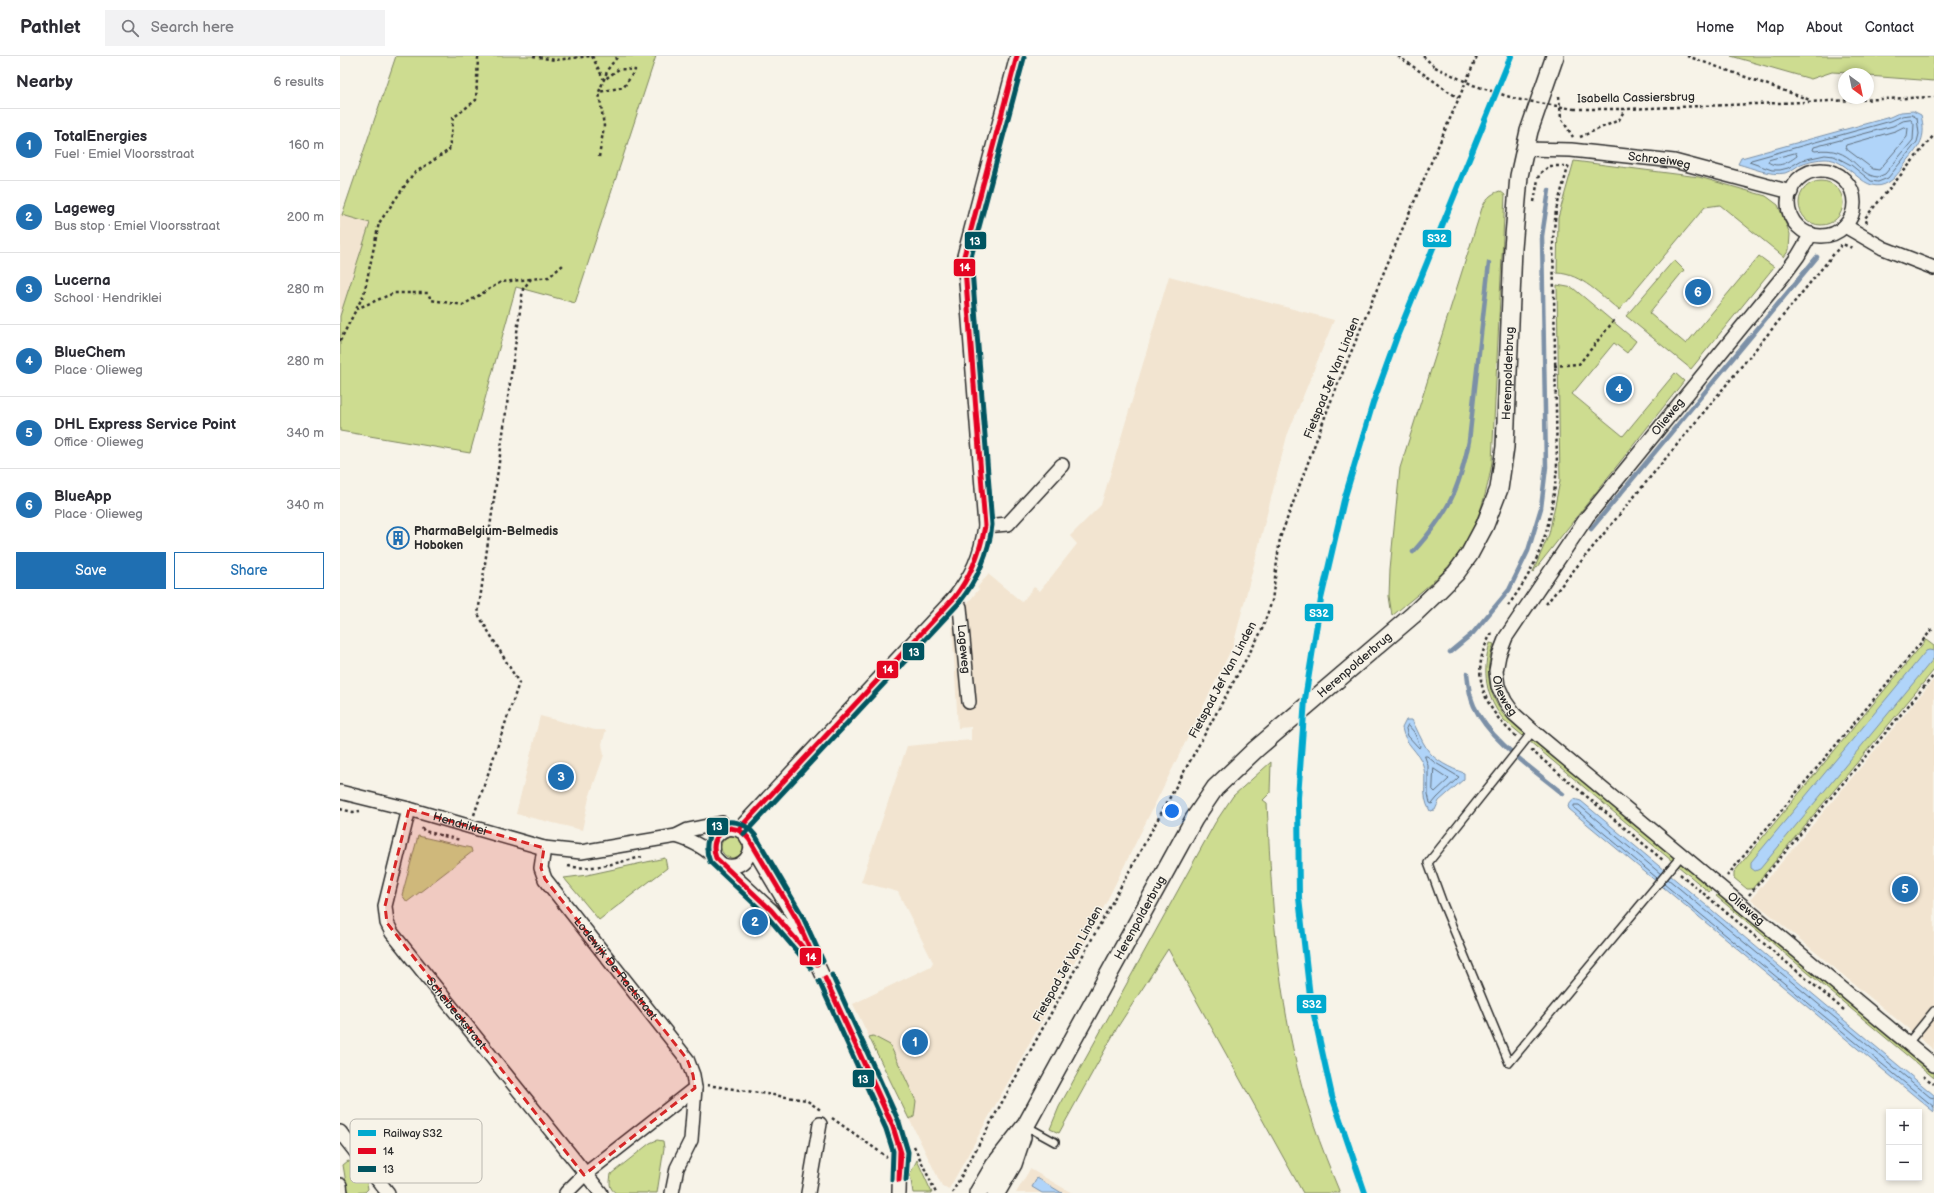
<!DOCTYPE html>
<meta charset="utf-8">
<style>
body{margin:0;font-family:"Balsamiq Sans",sans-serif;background:#f2f2f3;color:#2b2b33}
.controls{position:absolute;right:12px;bottom:12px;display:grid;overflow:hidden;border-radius:0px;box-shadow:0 2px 6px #0003}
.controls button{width:36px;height:36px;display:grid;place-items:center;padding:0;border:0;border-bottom:1px solid #e1e1e2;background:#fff;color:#2b2b33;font:20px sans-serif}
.compass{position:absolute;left:1498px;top:12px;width:36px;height:36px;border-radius:50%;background:#fff;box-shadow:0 2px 6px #0003;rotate:147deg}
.you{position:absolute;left:832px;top:755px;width:14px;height:14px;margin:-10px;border:3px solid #fff;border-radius:50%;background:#1a73e8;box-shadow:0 0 0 6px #1a73e833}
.badge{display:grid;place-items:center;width:26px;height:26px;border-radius:50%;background:#1f6fb2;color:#fff;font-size:13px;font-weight:700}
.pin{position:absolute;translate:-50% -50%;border:2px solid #fff;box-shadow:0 1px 4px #0006}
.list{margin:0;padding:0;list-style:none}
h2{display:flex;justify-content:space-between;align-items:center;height:52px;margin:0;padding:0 16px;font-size:17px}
h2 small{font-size:13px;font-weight:400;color:#7c7c81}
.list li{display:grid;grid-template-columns:26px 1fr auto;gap:12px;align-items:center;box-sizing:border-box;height:72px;padding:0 16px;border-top:1px solid #e1e1e2}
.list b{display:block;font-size:15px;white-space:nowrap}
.list p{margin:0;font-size:13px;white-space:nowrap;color:#7c7c81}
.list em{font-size:13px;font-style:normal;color:#7c7c81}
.actions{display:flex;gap:8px;padding:12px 16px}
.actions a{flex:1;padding:9px 0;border:1px solid #1f6fb2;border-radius:0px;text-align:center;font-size:14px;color:#1f6fb2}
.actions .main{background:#1f6fb2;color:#fff}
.icon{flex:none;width:22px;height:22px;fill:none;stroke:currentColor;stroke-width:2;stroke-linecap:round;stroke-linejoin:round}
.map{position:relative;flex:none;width:1594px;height:1137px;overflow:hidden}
header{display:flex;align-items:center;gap:24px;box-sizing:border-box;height:56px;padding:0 20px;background:#fff;border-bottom:1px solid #e1e1e2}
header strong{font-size:19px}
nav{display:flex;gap:22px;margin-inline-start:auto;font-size:14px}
.search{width:280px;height:36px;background:#f2f2f3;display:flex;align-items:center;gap:10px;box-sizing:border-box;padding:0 14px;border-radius:0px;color:#7c7c81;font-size:15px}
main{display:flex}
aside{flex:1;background:#fff}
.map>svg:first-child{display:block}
</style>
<header>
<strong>Pathlet</strong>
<div class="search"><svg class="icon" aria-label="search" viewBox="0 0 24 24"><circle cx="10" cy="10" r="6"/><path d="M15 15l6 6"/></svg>Search here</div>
<nav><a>Home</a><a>Map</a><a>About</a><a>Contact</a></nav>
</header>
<main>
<aside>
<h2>Nearby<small>6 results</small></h2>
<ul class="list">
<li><span class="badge">1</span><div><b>TotalEnergies</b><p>Fuel · Emiel Vloorsstraat</p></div><em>160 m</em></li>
<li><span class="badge">2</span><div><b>Lageweg</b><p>Bus stop · Emiel Vloorsstraat</p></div><em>200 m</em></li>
<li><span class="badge">3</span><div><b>Lucerna</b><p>School · Hendriklei</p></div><em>280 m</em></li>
<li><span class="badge">4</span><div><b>BlueChem</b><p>Place · Olieweg</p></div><em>280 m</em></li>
<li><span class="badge">5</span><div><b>DHL Express Service Point</b><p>Office · Olieweg</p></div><em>340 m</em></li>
<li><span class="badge">6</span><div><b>BlueApp</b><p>Place · Olieweg</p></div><em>340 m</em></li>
</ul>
<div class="actions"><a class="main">Save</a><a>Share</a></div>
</aside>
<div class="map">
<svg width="1594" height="1137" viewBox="0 0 1594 1137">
<rect width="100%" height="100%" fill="#f7f3e8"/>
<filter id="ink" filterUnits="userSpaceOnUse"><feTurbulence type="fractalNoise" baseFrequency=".025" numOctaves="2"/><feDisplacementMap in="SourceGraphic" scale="8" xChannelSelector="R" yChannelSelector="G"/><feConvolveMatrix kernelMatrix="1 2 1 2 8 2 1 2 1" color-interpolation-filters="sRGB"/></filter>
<g filter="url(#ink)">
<path fill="#f2e4d0" d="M 0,158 L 30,167 L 0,260 Z
M 829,220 L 994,264 L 947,380 L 893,590 L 757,865 L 609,1133 L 602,1130 L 513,948 L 591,910 L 593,906 L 558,836 L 521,826 L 567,690 L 631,684 L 631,671 L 618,672 L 612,566 L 639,533 L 637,532 L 648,518 L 682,546 L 694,531 L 700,535 L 737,488 L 730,480 L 761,449 Z
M 1594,623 L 1594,994 L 1411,843 Z
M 200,660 L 255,674 L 266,674 L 262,688 L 264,699 L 249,742 L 242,774 L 176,758 Z
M 690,1113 L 732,1137 L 676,1137 Z"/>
<path fill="#cddc90" stroke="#7c845e" d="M 56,0 L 316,0 L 235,247 L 176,231 L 130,397 L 0,375 L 0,260 L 30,167 L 2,159 Z
M 1391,0 L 1594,0 L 1594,25 L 1528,20 L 1528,18 L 1492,16 L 1471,23 Z
M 1234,105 L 1359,121 L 1426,140 L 1438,149 L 1450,178 L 1449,194 L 1444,201 L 1380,149 L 1365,151 L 1279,254 C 1260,239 1242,218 1217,217 L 1218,162 Z
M1459 147a22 22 0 1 1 44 0a22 22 0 1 1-44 0Z
M 1160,135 L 1165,139 L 1152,406 C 1146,445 1132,487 1103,516 C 1087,532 1069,545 1052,560 L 1049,540 L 1050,513 L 1060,412 L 1142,152 C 1146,143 1150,138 1160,135 Z
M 1419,200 L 1434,211 L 1351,313 L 1286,260 L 1334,204 L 1344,214 L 1309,257 L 1346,288 Z
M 1217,229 L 1233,232 L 1296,285 L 1287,297 L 1274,287 L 1232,338 L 1283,380 L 1335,317 L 1344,325 L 1193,516 L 1209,478 L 1220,425 Z
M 1586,584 L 1594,590 L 1594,614 L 1412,833 L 1407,833 L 1394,822 L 1394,816 Z
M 1150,587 L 1154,588 C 1144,613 1148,637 1163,658 L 1372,833 L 1369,836 L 1164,664 C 1145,641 1142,615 1150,587 Z
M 931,706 L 930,737 L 923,744 L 927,747 C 931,829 935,912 953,993 C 963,1043 981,1091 1000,1137 L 963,1137 L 828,893 L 777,972 L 719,1077 L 710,1073 L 719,1051 L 875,767 L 893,740 Z
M381 791a11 11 0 1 1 22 0a11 11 0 1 1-22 0Z
M 78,780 L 131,792 L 132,796 L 67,846 L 62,839 Z
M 325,802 L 327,812 L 259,864 L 224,822 L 247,819 Z
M 1378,838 L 1594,1017 L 1594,1022 L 1376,840 Z
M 533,980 L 550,989 L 576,1045 L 574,1061 L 569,1063 L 529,981 Z
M 317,1084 L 323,1085 L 324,1092 L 317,1137 L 276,1137 C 268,1132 270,1126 271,1118 L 310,1087 Z
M 577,1104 L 592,1137 L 573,1137 L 570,1118 Z
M 8,1105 L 11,1106 L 27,1127 L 28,1133 L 25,1136 L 11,1137 L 7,1133 L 3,1109 Z"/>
<path fill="#b0d4f9" stroke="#7b90a7" d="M 1573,55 L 1581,59 C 1586,80 1582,87 1569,103 C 1563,110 1557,121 1549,126 C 1524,142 1510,102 1485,103 C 1478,103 1468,105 1461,108 C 1456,111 1451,115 1445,117 C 1430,120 1413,112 1398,108 L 1401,102 L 1405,101 L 1550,61 L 1561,56 Z
M 1589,594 L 1594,595 L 1594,602 L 1420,813 L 1415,815 L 1411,812 L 1411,806 L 1586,595 Z
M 1066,664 L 1072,664 C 1077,673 1081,684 1087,693 C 1095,705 1110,712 1124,717 L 1124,723 L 1099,745 L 1095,754 L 1090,755 C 1080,738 1088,725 1083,709 C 1078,694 1065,689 1062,672 Z
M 1234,743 L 1241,745 L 1594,1039 L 1594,1056 L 1229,753 L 1228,750 Z
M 697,1122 L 722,1137 L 702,1137 L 692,1131 Z"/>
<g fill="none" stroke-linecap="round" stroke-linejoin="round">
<path stroke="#606f7d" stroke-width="1" d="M 1572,59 L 1577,62 L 1579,78 L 1577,86 L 1548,122 L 1538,126 L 1531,125 L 1511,109 L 1494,100 L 1485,99 L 1462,104 L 1448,112 L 1440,114 L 1432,114 L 1409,106 L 1411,104 L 1551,65 L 1562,60 Z
M 1571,64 L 1574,68 L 1573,84 L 1545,118 L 1538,121 C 1516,120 1514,89 1475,95 L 1473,94 L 1474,91 L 1553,70 L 1563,65 Z
M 1564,71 L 1568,72 L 1567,81 L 1539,114 L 1533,113 L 1505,92 L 1506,89 L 1555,75 Z
M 1456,97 L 1457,100 C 1449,106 1438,113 1428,106 L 1429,104 Z
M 1068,669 L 1074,676 L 1080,690 L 1079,692 L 1068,680 L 1066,673 Z
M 1085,700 L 1087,700 L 1094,706 L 1119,721 L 1097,742 L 1092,748 L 1090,747 L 1088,738 L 1088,710 Z
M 1094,713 L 1109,723 L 1095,736 L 1093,734 Z
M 1317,822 L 1234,752 L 1234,749 L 1239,749 L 1321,818
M 1328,823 L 1590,1041 L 1594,1042
M 1324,828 L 1594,1051"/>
<path stroke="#7b90a7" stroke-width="4.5" d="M 1251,473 L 1477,201
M 1073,496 C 1107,458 1119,436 1129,385 L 1149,207
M 1110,596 L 1133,577 L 1169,534 L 1188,495 L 1201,452 L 1206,411 L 1202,180 L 1209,134
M 1127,617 C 1128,628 1129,639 1134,650 C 1150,685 1193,713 1223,738"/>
<g stroke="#2b2b2b" stroke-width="10">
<path id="service" d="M 1193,675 L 1088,807 L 1103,848 L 1169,1007 L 1342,799
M 1568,987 L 1594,955
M 686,1070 L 715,1086"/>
</g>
<g stroke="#2b2b2b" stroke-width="16">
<g id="minor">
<path id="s1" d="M 1185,93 L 1231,94 L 1334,105 L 1451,136"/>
<circle cx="1481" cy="147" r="33"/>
<path d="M 1505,170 L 1543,192 L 1594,212"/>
<path id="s2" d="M 1471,178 L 1458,200 L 1444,219 L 1247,461 L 1166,581 L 1159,599 L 1156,615 L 1158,630 L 1165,645 L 1174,658 L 1193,675 L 1594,1009"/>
<path d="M 645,470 L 668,468 L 722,409"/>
<path id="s3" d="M 614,542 L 620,551 L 629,646"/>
<path id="s4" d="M 0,736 L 69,753 L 204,792 L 241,796 L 336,780 L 348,774 L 382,767 L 387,772"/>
<path id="s5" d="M 69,753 L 45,850 L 47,867 L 52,877 L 261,1137"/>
<path d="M 399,773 L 614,542 C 632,520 641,499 645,470 L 624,200 L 677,0"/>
<path d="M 336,780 C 353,785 367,792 379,806 L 431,854 L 467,896"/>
<path id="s6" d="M 204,792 L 201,812 L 205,823 L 347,1003 L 353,1019 L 355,1032 L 351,1084 L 337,1112 L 332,1137"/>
<path d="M 373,799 L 373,785 C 380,772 392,769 404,777 L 462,875 L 553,1071 L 560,1094 L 559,1137"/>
<path d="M 383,809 C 398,814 411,804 411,788"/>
<path d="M 0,1076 L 48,1137"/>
<path d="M 0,1129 L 1,1137"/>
<path d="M 226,1137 L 244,1119 L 355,1032"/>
<path d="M 468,1137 L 480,1068"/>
</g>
</g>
<g stroke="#2b2b2b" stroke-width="20">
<g id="tertiary">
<path id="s7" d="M 638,1137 L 654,1110 L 686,1069 L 854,763 L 875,732 L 916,693 L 1073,559 L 1099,534 L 1116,517 L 1129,499 L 1145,469 L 1159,433 L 1165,391 L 1173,192 L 1179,120 L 1189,75 L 1215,0"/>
<path d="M 656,1137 L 673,1108 L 682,1081"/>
</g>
</g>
<path stroke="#2b2b2b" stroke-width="2.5" stroke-dasharray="3 3" stroke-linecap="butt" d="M 193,0 L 215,4 L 251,0
M 252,0 L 264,24 L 279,13 L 295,14 L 284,31 L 259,36
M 1058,0 L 1118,42
M 1083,0 L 1095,11
M 1347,0 L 1470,44
M 1219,40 L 1221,62 L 1233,81
M 1234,53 L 1285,53 L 1594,41
M 1240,81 L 1279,64 L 1285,53
M 259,101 L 264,70 L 259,36 L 268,13 L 278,0
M 1194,146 L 1199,118 L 1210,110 L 1228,110
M 1527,167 L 1525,162 L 1594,79
M 16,253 L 54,237 L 88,237 L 91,244 L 123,249 L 161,226 L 191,223
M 0,285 L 24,238 L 39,167 L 73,118 L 109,94 L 113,62 L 136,44 L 138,2 L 141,0
M 1214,310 L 1239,308 L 1276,262
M 1206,548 L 1502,188 L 1515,193
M 1168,550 C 1177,537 1186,524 1193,510 C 1208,480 1214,444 1217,411 L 1213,183 L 1216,154 L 1229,108
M 1152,577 C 1127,615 1145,655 1177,681
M 1191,694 L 1324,805
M 0,753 L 13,756 L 20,755
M 134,759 L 179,627 L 138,558 L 183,233 L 191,223 L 209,221 L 223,209
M 82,772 L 84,775 L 120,784
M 228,810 C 251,815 279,806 302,801
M 1340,818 L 1504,954
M 1387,820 L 1594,571
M 1409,839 L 1594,619
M 1583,1020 L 1594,1028
M 367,1029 L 466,1044 L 482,1055
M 492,1062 L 547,1101
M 574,1090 L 596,1137
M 612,1137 L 921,576 L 932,545 L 940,482 L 989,350 L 1046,211 L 1137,0"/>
<use href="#service" stroke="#f7f3e8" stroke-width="7"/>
<use href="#minor" stroke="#f7f3e8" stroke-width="13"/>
<use href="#tertiary" stroke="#f7f3e8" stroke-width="17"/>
<path stroke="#2b2b2b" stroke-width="2.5" stroke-dasharray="3 3" stroke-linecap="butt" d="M 1095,11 L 1133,29 L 1176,43 L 1234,53"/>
<g stroke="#f7f3e8" stroke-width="8">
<path id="bus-1" d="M 390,772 C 399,773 403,776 409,783 L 456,862 L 477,908 L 431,854 L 376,802 C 371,788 375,778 390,772 Z
M 399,773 L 614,542 C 631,520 640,497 645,470 L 624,200 L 677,0
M 485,922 L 552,1068 L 561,1097 L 559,1124
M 485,922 L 553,1071 L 560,1094 L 559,1124"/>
</g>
<g stroke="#f7f3e8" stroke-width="8">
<path id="bus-2" d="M 404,778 L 619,547 C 637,524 649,498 652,469 L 631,201 L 684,2
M 471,912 L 426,859 L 370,806 C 356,773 392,750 415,779 L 462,859 L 483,905
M 492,919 L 559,1066 L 568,1096 L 566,1124
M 479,925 L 546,1073 L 553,1095 L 552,1124"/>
</g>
<use href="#bus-1" stroke="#e40521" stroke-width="5"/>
<use href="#bus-2" stroke="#005460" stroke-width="5"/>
<g stroke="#f7f3e8" stroke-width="9">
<path id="rail-1" d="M 1025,1137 L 992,1040 L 970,941 L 959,842 L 958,742 L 965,643 L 981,543 L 1004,444 L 1033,347 L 1058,278 L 1171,0"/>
</g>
<use href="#rail-1" stroke="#00a9ce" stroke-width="6"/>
</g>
</g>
<path fill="#d62828" fill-opacity="0.2" stroke="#d62828" stroke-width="3" stroke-dasharray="8 5" stroke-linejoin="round" d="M 69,753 L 204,792 L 201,812 L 205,823 L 347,1003 L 353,1019 L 355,1032 L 244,1119 L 47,867 L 45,850 Z"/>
<defs>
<g id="building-ring" transform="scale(1.15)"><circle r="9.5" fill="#f7f3e8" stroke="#1f6fb2" stroke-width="1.5"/><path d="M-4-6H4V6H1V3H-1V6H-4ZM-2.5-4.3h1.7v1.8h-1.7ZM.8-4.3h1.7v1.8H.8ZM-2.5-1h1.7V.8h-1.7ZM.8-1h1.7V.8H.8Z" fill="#1f6fb2"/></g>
</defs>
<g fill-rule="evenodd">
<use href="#building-ring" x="58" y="482"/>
</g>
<g text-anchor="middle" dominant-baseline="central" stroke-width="3" stroke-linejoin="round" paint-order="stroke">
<g font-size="12" fill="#2b2b2b" stroke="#f7f3e8">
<text transform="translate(1296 42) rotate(-1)">Isabella Cassiersbrug</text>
<text stroke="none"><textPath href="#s1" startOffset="135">Schroeiweg</textPath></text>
<text stroke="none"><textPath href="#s7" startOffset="1004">Herenpolderbrug</textPath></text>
<text transform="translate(992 322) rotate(-68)">Fietspad Jef Van Linden</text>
<text transform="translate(1328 361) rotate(-51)">Olieweg</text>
<text stroke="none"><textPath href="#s3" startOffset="53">Lageweg</textPath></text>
<text stroke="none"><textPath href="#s7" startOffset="656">Herenpolderbrug</textPath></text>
<text transform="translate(883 624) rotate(-62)">Fietspad Jef Van Linden</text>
<text stroke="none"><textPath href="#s2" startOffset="568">Olieweg</textPath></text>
<text stroke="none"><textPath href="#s4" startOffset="124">Hendriklei</textPath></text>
<text stroke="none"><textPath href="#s2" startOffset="892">Olieweg</textPath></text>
<text stroke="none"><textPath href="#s7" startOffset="320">Herenpolderbrug</textPath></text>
<text transform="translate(728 908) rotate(-61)">Fietspad Jef Van Linden</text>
<text stroke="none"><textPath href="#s6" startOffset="146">Lodewijk De Raetstraat</textPath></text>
<text stroke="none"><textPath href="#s5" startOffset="231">Scheibeekstraat</textPath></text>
</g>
<g font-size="12" font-weight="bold" fill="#2b2b2b" stroke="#f7f3e8" text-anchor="start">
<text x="74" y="475">PharmaBelgium-Belmedis<tspan x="74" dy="14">Hoboken</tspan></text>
</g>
</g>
<rect x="10" y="1063" width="132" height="64" rx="6" fill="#f7f3e8" stroke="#bab7af" stroke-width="1"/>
<rect x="18" y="1074" width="18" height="6" fill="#00a9ce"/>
<rect x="18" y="1092" width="18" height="6" fill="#e40521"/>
<rect x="18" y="1110" width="18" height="6" fill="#005460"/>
<g font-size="11" fill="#2b2b2b">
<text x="43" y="1081">Railway S32</text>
<text x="43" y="1099">14</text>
<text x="43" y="1117">13</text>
</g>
<g stroke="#f7f3e8" stroke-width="1.5">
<rect x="1082" y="173" width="30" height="19" rx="4" fill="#00a9ce"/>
<rect x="624" y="175" width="23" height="19" rx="4" fill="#005460"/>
<rect x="613" y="202" width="23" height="19" rx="4" fill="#e40521"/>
<rect x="964" y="547" width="30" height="19" rx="4" fill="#00a9ce"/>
<rect x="562" y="586" width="23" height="19" rx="4" fill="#005460"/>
<rect x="536" y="604" width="23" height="19" rx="4" fill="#e40521"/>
<rect x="366" y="761" width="23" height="19" rx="4" fill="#005460"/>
<rect x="459" y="891" width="23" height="19" rx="4" fill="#e40521"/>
<rect x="956" y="938" width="31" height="20" rx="4" fill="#00a9ce"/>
<rect x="512" y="1013" width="23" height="19" rx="4" fill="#005460"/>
</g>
<g font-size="11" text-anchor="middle" font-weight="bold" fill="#fff">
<text x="1097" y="186">S32</text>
<text x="635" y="189">13</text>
<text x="625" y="215">14</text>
<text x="979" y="561">S32</text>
<text x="574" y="600">13</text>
<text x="548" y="617">14</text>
<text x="377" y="774">13</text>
<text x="471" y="905">14</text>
<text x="972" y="952">S32</text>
<text x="523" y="1027">13</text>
</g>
</svg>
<div class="controls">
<button>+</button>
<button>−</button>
</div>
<svg class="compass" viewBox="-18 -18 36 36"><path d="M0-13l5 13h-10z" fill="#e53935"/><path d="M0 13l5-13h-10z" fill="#7c7c81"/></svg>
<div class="you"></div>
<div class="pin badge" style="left:575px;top:986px">1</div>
<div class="pin badge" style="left:415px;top:866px">2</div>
<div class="pin badge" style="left:221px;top:721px">3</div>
<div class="pin badge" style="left:1279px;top:333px">4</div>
<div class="pin badge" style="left:1565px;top:833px">5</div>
<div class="pin badge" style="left:1358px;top:236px">6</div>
</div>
</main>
